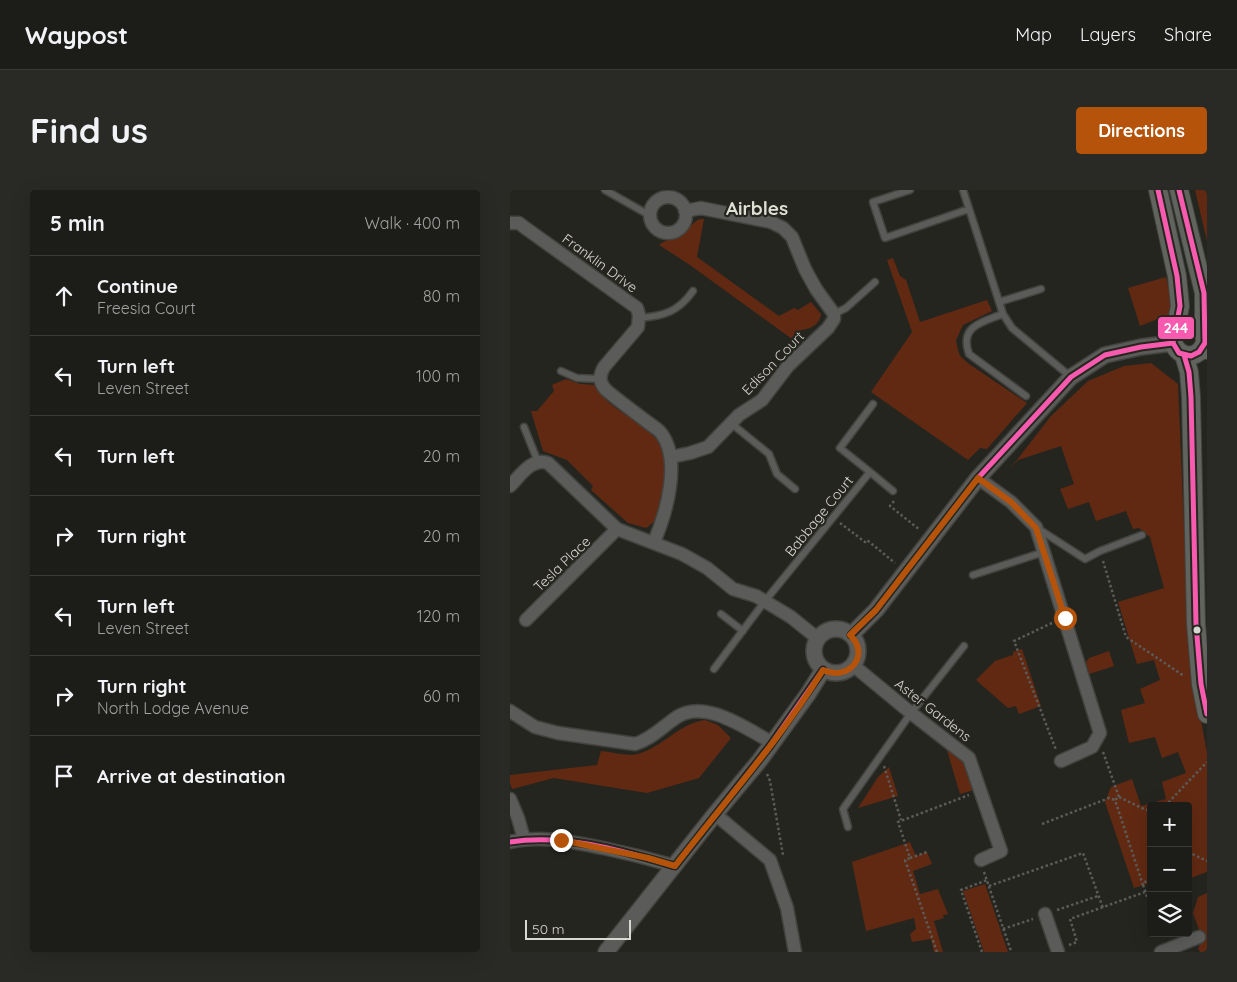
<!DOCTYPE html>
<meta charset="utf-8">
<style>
body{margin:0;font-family:Quicksand,sans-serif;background:#292925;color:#f1f3f6}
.controls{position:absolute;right:15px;bottom:15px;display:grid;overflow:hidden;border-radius:5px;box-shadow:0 5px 20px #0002}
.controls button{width:45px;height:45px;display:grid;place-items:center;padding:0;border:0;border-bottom:1px solid #3a3a37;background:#1c1c18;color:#f1f3f6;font:25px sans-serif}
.scale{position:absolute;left:15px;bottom:12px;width:106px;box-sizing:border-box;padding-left:5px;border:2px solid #d8d8d3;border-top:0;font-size:14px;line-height:18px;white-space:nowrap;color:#d8d8d3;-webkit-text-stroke:4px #26261f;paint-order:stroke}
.stop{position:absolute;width:15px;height:15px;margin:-11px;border:4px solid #b45309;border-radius:50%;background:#fff}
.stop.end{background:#b45309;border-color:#fff;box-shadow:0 1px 5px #0008}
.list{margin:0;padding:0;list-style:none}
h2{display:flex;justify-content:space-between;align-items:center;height:65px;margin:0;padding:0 20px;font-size:21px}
h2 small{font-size:16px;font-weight:400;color:#a0a1a2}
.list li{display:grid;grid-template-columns:32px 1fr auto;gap:15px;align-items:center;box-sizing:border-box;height:80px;padding:0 20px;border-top:1px solid #3a3a37}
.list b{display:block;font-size:19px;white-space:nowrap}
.list p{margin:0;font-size:16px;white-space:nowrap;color:#a0a1a2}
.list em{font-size:16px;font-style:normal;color:#a0a1a2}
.icon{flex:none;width:28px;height:28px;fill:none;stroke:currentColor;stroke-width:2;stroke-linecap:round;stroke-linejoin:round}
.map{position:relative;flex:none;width:697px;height:762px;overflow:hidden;border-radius:5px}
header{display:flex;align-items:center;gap:30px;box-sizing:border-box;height:70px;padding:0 25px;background:#1c1c18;border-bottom:1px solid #3a3a37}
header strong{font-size:24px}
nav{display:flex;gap:28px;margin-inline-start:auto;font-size:18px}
.intro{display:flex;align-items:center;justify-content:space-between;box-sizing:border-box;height:120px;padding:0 30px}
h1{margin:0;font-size:35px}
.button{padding:12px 22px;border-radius:5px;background:#b45309;color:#fff;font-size:18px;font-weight:700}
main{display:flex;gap:30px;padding:0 30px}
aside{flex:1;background:#1c1c18;border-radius:5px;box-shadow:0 5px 20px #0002}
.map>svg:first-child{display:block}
</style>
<header>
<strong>Waypost</strong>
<nav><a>Map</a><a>Layers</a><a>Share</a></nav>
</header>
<div class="intro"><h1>Find us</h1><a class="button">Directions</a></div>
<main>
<aside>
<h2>5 min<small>Walk · 400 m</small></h2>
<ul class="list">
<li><svg class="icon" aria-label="ahead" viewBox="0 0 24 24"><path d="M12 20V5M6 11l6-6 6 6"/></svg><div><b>Continue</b><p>Freesia Court</p></div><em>80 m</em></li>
<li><svg class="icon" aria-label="left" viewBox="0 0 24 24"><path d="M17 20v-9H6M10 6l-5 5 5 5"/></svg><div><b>Turn left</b><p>Leven Street</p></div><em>100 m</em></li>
<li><svg class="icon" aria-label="left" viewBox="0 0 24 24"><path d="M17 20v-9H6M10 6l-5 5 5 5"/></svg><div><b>Turn left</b></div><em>20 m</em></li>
<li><svg class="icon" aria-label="right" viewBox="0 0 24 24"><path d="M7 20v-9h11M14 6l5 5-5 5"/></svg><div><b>Turn right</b></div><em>20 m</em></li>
<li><svg class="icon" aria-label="left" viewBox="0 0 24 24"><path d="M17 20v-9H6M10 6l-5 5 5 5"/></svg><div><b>Turn left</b><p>Leven Street</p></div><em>120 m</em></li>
<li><svg class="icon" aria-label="right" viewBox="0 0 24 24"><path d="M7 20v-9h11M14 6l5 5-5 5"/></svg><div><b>Turn right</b><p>North Lodge Avenue</p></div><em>60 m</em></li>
<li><svg class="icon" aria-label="arrive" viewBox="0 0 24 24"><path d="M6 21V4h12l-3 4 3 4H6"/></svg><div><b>Arrive at destination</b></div></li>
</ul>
</aside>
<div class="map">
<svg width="697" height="762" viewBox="0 0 697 762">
<rect width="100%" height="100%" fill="#252520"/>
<path fill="#612912" d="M 685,0 L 697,0 L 697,51 L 696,47 Z
M 191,29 L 194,29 L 187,67 L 269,126 L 284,118 L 288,120 L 301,112 L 311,124 C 310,134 301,139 291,140 L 282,149 L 180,75 L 149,55 C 156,49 164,49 172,45 C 180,40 182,31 191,29 Z
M 383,68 L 390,86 L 396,90 L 410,132 L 477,110 L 482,121 L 453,135 L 446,150 L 448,160 L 450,166 L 459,174 L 517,213 L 477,259 L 470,258 L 458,270 L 361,202 L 402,142 L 377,70 Z
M 656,87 L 663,114 L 660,124 L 630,136 L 618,98 Z
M 641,173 L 668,194 L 679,456 L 685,498 L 697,563 L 697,682 L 681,688 L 678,680 L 678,616 L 641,616 L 641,693 L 624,698 L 595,612 L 601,597 L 622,589 L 631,616 L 656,609 L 652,592 L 676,583 L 668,562 L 652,568 L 645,547 L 619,553 L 611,520 L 635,513 L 630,499 L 650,490 L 644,470 L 627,474 L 608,412 L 654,398 L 640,347 L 629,338 L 623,339 L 616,321 L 586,331 L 579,312 L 558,319 L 550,299 L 564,294 L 551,256 L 508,270 L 499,280 L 541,226 L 578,191 L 614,176 Z
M 56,189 L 70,194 L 85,195 C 88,200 92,206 96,210 C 113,226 148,241 155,264 C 158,276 155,290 153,302 C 151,318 151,329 136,338 L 118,333 L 81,300 L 83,296 L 57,270 L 33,261 L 21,221 L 27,221 L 44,201 L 42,195 Z
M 512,459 L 531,516 L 509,524 L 506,516 L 498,518 L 466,490 L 485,471 L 503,465 L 503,462 Z
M 599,461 L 604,476 L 579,484 L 576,472 L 579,468 Z
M 195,530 L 208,535 L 221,548 L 189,588 L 137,603 L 44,588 L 2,599 L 0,593 L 0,585 L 87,575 L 91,561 C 101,562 113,565 122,565 C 149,562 166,534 195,530 Z
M 436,557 L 457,570 L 467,599 L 450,604 Z
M 379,577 L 388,606 L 348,618 L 368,587 Z
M 400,652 L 406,666 L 417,662 L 422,674 L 403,681 L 410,704 L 428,699 L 438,724 L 433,725 L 434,728 L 424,731 L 433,762 L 424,762 L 421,749 L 402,752 L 400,744 L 406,739 L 404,728 L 356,741 L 342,672 Z
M 475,694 L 498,762 L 474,762 L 453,701 Z
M 697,703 L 697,762 L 690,762 L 688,758 L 693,751 L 683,723 L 688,707 Z"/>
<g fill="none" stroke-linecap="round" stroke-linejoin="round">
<g stroke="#42423e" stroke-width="9">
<path id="service" d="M 95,0 L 139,25
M 400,0 L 363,12 L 375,48 L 459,19
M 453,0 L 493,124 L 502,138 L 561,187
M 489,112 L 531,99
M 324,124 L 336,118 L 365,92
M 493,124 C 472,132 449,136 459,164 L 516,206
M 129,128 C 154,126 168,122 183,101
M 51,181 L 67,188 L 90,189
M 222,234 L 259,264 L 267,284 L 285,299
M 14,237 L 28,272
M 360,282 L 383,301
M 527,338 L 575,369 L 590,361 L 632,345
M 463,385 L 534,362
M 211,424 L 233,441
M 204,479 L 255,411 L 360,282 L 330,258 L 363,214
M 338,637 L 333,619 L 401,523 L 454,456"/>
</g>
<g stroke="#42423e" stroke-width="15">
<path id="minor" d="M140 25a18 18 0 1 1 36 0a18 18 0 1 1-36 0Z
M 0,33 L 9,33 L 14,37 L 127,118 L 129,125 L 128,137 L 94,177 C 89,186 89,192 96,200 C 109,211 123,221 136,231 C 141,235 148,239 151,243 C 172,270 156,324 144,352
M 161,267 L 180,263 L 198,257 L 229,225 L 252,210 L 278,176 L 318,138 L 324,129 L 324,124 L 306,99 L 295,79 L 282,47 L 273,38 L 261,32 L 191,18 L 175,21
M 468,288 L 501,312 L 526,337 L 590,543 L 582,557 L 551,571
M 0,296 C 10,286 22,267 38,273 L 107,339 L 172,364 L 197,378 L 223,399 L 246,406 L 281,427 L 307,448
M 16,430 L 107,339
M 344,476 L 401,523 L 459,568 L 491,661 L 471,670
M 0,521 L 25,537 L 48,543 L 125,554 C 142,549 153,536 167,527 C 195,508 238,540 263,553
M 0,609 L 8,628 L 14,649
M 205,624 L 260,670 L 277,718 L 285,762
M 0,652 C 31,645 62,652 93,658 C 117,663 141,669 165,676
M 535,724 L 548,762
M 651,762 L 689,747"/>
</g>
<g stroke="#42423e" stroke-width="18">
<path id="tertiary" d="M304 461a22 22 0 1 1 44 0a22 22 0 1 1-44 0Z
M 341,445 L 366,420 L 468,288 L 561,187 L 595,165 L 631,157 L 663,153
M 96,762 L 205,624 L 250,570 L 298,504 L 313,480"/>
</g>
<g stroke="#42423e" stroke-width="20">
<path id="secondary" d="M 648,0 L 667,86 L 670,116 L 663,153 C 670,169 688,170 695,153
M 669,0 L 694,103 L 694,144 L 697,160
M 674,165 L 679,182 L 681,207 L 686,434 L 691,494 L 697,524"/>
</g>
<path stroke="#5b5b57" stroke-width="2.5" stroke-dasharray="2.5 2.5" stroke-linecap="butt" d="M 384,311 L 380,316 L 410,340
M 330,333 L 355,352 L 357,350 L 385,373
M 593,371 L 616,447 L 674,486
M 542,433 L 504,451 L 546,560
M 593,562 L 609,607 L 605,610 L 633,695 L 641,684
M 374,576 L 391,630
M 257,584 L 260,591 L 273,665
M 609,607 L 636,620 L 641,619
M 655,616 L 697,572
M 532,634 L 599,608 L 605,610
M 678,662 L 697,671
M 400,668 L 417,662
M 474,682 L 501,761
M 633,695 L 641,718
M 479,696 L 573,663 L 593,718
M 547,720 L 588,706
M 493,739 L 523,729
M 559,755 L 567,752 L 560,729 L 635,702
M 427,762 L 395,670 L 400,668 L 388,632 L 459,605
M 472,762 L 451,700 L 477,690"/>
<use href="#service" stroke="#5b5b59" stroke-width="6"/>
<use href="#minor" stroke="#5b5b59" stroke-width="12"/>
<use href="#tertiary" stroke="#5b5b59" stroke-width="15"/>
<use href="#secondary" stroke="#61645e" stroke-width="18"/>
<g stroke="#26261f" stroke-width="9">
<path id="bus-1" d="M 648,0 L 667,86 L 670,116 L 663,153 L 669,163 L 681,166 L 689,162 L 695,153 L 694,103 L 669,0
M 674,165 L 679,182 L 681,207 L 686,434 L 691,494 L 697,524
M 341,445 L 366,420 L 468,288 L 561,187 L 595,165 L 631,157 L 663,153
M 0,652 C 54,643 113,661 165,676
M 165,676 L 260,556 L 313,480"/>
</g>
<use href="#bus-1" stroke="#f75aaf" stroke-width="5"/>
</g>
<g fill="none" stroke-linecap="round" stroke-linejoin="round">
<path stroke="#b45309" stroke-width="6" d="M 51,650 L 138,668 L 165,676 C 215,611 270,550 313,480 C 339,492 361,465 340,445 L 366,420 L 468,288 L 501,312 L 526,338 L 555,428"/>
</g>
<circle fill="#d8d8d3" stroke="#26261f" stroke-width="2" cx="687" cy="440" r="4.5"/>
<g text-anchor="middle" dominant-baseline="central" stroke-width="4.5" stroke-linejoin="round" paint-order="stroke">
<g font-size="14" fill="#d8d8d3" stroke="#26261f">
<text transform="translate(90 73) rotate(36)">Franklin Drive</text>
<text transform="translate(263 173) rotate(-46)">Edison Court</text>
<text transform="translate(309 326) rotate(-51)">Babbage Court</text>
<text transform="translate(52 374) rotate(-44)">Tesla Place</text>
<text transform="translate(423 520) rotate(38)">Aster Gardens</text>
</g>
<g font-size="19" font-weight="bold" fill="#dedfd5" stroke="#26261f">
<text x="247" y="18">Airbles</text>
</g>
</g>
<rect stroke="#26261f" stroke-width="2" x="647" y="126" width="38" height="24" rx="5" fill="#f75aaf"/>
<g font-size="14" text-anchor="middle" font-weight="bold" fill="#fff">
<text x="666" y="143">244</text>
</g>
</svg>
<div class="controls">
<button>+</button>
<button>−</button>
<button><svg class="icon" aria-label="layers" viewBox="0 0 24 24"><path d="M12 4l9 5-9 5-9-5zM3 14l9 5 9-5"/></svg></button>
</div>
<div class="scale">50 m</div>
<div class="stop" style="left:555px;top:428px"></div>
<div class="stop end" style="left:51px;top:650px"></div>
</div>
</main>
